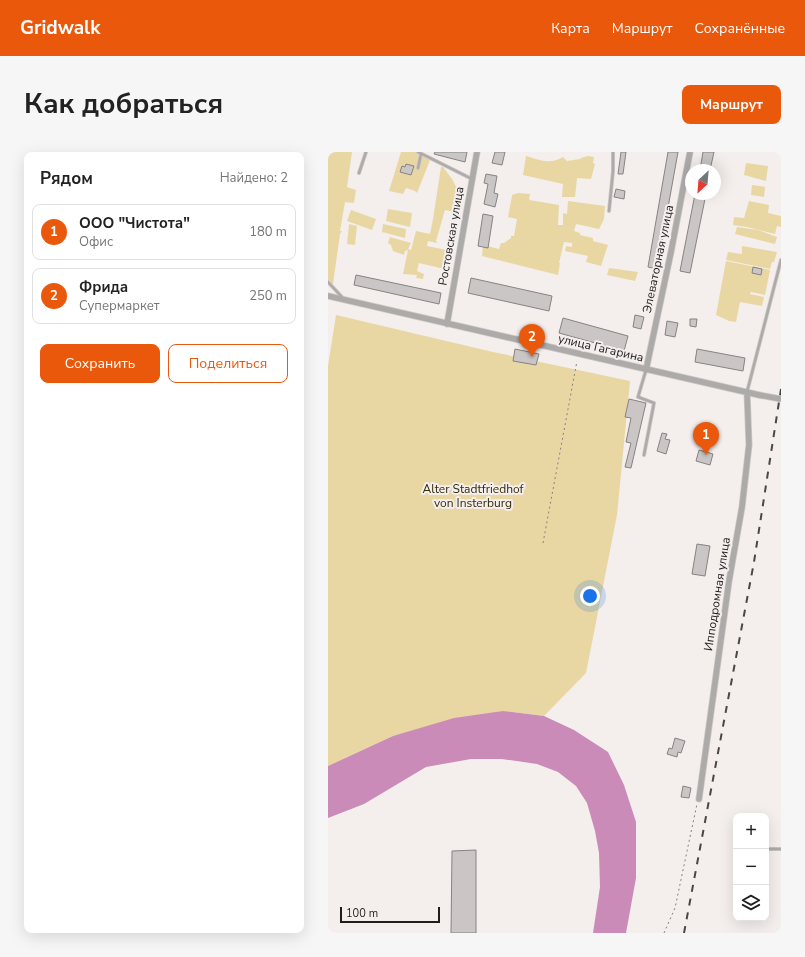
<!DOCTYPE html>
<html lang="ru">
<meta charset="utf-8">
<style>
body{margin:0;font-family:"Nunito Sans",sans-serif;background:#f6f6f6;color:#222}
.controls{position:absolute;right:12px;bottom:12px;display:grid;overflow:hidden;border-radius:8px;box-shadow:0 4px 16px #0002}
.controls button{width:36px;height:36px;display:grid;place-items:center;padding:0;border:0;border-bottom:1px solid #e0e0e0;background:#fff;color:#222;font:20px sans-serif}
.compass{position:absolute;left:357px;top:12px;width:36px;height:36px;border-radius:50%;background:#fff;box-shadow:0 4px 16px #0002;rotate:206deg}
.scale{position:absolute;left:12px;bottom:10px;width:100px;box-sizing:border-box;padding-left:4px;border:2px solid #1f1d1d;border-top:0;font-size:11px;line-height:14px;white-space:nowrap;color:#1f1d1d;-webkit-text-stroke:3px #f4eeec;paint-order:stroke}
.you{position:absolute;left:262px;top:444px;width:14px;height:14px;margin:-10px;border:3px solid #fff;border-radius:50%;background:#1a73e8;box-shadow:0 0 0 6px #1a73e833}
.badge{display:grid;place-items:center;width:26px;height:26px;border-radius:50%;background:#ea580c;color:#fff;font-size:13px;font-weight:700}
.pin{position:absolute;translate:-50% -33px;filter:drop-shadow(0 1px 2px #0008)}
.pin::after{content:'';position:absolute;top:21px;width:14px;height:12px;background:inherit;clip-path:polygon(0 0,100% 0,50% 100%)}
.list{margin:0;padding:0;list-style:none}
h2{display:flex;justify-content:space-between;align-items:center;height:52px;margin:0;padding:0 16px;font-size:17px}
h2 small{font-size:13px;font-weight:400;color:#767676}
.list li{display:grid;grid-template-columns:26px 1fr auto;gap:12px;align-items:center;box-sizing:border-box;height:56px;margin:0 8px 8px;padding:0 8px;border:1px solid #e0e0e0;border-radius:8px}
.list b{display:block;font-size:15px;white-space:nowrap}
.list p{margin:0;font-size:13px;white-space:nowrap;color:#767676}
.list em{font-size:13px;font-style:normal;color:#767676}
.actions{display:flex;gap:8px;padding:12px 16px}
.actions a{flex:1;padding:9px 0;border:1px solid #ea580c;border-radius:8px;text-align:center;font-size:14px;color:#ea580c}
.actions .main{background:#ea580c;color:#fff}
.icon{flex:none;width:22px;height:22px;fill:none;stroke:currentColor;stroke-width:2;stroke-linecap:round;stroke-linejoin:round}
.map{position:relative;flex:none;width:453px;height:781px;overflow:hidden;border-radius:8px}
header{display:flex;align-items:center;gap:24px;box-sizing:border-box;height:56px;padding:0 20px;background:#ea580c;color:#fff}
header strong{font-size:19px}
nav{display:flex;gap:22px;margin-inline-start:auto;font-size:14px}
.intro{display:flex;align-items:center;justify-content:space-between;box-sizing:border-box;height:96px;padding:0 24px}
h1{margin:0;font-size:28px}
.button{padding:10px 18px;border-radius:8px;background:#ea580c;color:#fff;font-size:14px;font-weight:700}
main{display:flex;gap:24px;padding:0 24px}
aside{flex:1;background:#fff;border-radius:8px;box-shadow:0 4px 16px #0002}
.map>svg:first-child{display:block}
</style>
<header>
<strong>Gridwalk</strong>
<nav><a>Карта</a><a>Маршрут</a><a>Сохранённые</a></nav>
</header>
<div class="intro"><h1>Как добраться</h1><a class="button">Маршрут</a></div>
<main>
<aside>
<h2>Рядом<small>Найдено: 2</small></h2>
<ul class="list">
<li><span class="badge">1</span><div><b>ООО &quot;Чистота&quot;</b><p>Офис</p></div><em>180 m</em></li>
<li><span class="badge">2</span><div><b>Фрида</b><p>Супермаркет</p></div><em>250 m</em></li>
</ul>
<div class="actions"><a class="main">Сохранить</a><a>Поделиться</a></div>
</aside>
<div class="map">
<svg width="453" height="781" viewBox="0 0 453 781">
<rect width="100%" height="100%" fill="#f4eeec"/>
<path fill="#e9d7a3" d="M 0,0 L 24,0 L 19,35 L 28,38 L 26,51 L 17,50 L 12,79 L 14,79 L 12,82 L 5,132 L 0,131 Z
M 73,0 L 88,0 L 102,8 L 89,41 L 87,39 L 78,36 L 75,42 L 61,39 Z
M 198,4 C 211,8 222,13 235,5 L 239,9 L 252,7 L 253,6 L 260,4 L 266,5 L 265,11 L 267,12 L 263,27 L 249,26 L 247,45 L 234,45 L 235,32 L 195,23 Z
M 418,11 L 440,14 L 438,29 L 416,23 Z
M 113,15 L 115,15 L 124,27 L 133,44 L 131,61 L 117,58 L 108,89 L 109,91 L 100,89 L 99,94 L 124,99 L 120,118 L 91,111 L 89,119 L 96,122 L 95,127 L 88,126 L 89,123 L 75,122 L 80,98 L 77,99 L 76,103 L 65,99 L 63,93 L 60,91 L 62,85 L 83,91 L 80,97 L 83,98 L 88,79 L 102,82 L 105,67 Z
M 424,33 L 437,35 L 436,45 L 423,43 Z
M 190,41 L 202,42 L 201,48 L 231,53 L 230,73 L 235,73 L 235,61 L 239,62 L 240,49 L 277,54 L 276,67 L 271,77 L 248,72 L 246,79 L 252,81 L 252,83 L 265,86 L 265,89 L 280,93 L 273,114 L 258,110 L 260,104 L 237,99 L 238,94 L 244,95 L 244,91 L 236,90 L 231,111 L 232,111 L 230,123 L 154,104 L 155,93 L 171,97 L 173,91 L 176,91 L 183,86 L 183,84 L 186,84 L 189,67 L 180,65 L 184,44 L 184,43 Z
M 421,49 L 441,53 L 440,61 L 453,64 L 453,75 L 449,74 L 447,82 L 419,75 L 405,73 L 406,65 L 416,66 Z
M 60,57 L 84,61 L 82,75 L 58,69 Z
M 23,58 L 48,67 L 44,78 L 19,69 Z
M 21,72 L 29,74 L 27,93 L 19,92 Z
M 55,72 L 78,77 L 77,86 L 54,80 Z
M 409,75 L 430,78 L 449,85 L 447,92 L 407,82 Z
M 414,94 L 449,100 L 446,110 L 444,110 L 442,117 L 398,108 L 400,100 L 414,102 Z
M 398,109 L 442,118 L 437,143 L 423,140 L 422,142 L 436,145 L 434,154 L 412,150 L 408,170 L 401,169 L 388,163 Z
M 281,116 L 310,120 L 307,129 L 279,123 Z
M 8,163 L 165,200 L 302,229 L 289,363 L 258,521 L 216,564 L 175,559 L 65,584 L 0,614 L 0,214 Z"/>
<path fill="#ca8bb8" d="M 175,559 L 216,564 L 246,578 L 280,600 L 296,633 L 308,670 L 308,726 L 298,781 L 265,781 L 272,735 L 271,701 L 267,679 L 259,651 L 248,634 L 230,620 L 209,612 L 174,607 L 143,607 L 98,615 L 36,652 L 0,666 L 0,614 L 65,584 L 126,566 Z"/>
<path fill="#cbc6c6" stroke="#878283" d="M 107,0 L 139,0 L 137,10 L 106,2 Z
M 167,0 L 177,0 L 174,13 L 164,11 Z
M 293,0 L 298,0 L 295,22 L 290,22 Z
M 340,0 L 350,0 L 329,117 L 320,115 Z
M 375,0 L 386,0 L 382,18 L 372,18 Z
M 78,12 L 86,14 L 83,23 L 72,20 L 74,14 L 77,15 Z
M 158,22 L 169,24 L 166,41 L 170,42 L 167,55 L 156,52 L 160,32 L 156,31 Z
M 288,37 L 297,39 L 296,47 L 286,45 Z
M 367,42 L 378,42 L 362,121 L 352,119 Z
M 155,62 L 165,64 L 160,96 L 150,94 Z
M 425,115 L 434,117 L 433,123 L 424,121 Z
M 28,123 L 113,141 L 111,152 L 26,133 Z
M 143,126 L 224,144 L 221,159 L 140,141 Z
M 307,163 L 316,165 L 313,177 L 305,175 Z
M 235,166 L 300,184 L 296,199 L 231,181 Z
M 362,167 L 369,167 L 368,175 L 362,174 Z
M 339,169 L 350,171 L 347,185 L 337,183 Z
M 187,197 L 211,202 L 208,213 L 185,209 Z
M 369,197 L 417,206 L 415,219 L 367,210 Z
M 301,247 L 318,251 L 303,316 L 297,315 L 303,291 L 298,290 L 303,266 L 297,265 Z
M 334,281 L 339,282 L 337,287 L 342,288 L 338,302 L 329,299 Z
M 371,298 L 385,302 L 382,313 L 368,309 Z
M 369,392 L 382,394 L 377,424 L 364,422 Z
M 347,586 L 357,589 L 353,601 L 350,600 L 349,605 L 339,602 L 341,596 L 344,597 Z
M 355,634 L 363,636 L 361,646 L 353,645 Z
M 148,698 L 148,781 L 123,781 L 124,699 Z"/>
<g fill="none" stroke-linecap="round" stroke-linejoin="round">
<g stroke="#cec8c7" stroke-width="4">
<path id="service" d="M 90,0 L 144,27
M 90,16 L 93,2
M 31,21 L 38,0
M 281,59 L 285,19 L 285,0
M 0,130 L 14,145
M 419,240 L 453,108
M 316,303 L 326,251 L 310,245 L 318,218
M 438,697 L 453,697"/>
</g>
<g stroke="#cec8c7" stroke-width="7">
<path id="minor" d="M 0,144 L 431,243
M 119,172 L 149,0
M 318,218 L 343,100 L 362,0
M 371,647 L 401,429 L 414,355 L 421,293 L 419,240"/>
</g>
<path stroke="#868281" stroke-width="1" stroke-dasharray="2 3" stroke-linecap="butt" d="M 215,391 L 249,209
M 336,781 L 347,756 L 369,652"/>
<use href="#service" stroke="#adabaa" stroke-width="2.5"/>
<use href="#minor" stroke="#adabaa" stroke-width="5.5"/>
<path stroke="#4a4747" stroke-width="2" stroke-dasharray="7 7" stroke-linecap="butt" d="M 356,781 L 426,410 L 453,237"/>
<g stroke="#cec8c7" stroke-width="7" stroke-linecap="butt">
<path id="minor-bridge" d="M 431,243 L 453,247"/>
</g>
<use href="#minor-bridge" stroke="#adabaa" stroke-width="5.5"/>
</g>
<g text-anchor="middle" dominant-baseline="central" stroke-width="4" stroke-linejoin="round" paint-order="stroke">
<g font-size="12" fill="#1f1d1d" stroke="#f4eeec">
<text transform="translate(123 84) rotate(-80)">Ростовская улица</text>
<text transform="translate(330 107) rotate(-78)">Элеваторная улица</text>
<text transform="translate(273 196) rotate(13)">улица Гагарина</text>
<text transform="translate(389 442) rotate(-81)">Ипподромная улица</text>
</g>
<g font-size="12" fill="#362b0a" stroke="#f4eeec">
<text x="145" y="337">Alter Stadtfriedhof<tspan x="145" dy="14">von Insterburg</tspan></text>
</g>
</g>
</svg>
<div class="controls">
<button>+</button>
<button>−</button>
<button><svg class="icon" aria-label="layers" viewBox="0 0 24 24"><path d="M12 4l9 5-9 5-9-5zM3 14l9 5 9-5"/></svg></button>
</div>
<svg class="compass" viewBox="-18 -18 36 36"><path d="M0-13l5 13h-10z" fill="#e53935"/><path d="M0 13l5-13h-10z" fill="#767676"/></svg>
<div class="scale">100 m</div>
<div class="you"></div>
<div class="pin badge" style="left:378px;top:303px">1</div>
<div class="pin badge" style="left:204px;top:205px">2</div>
</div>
</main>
